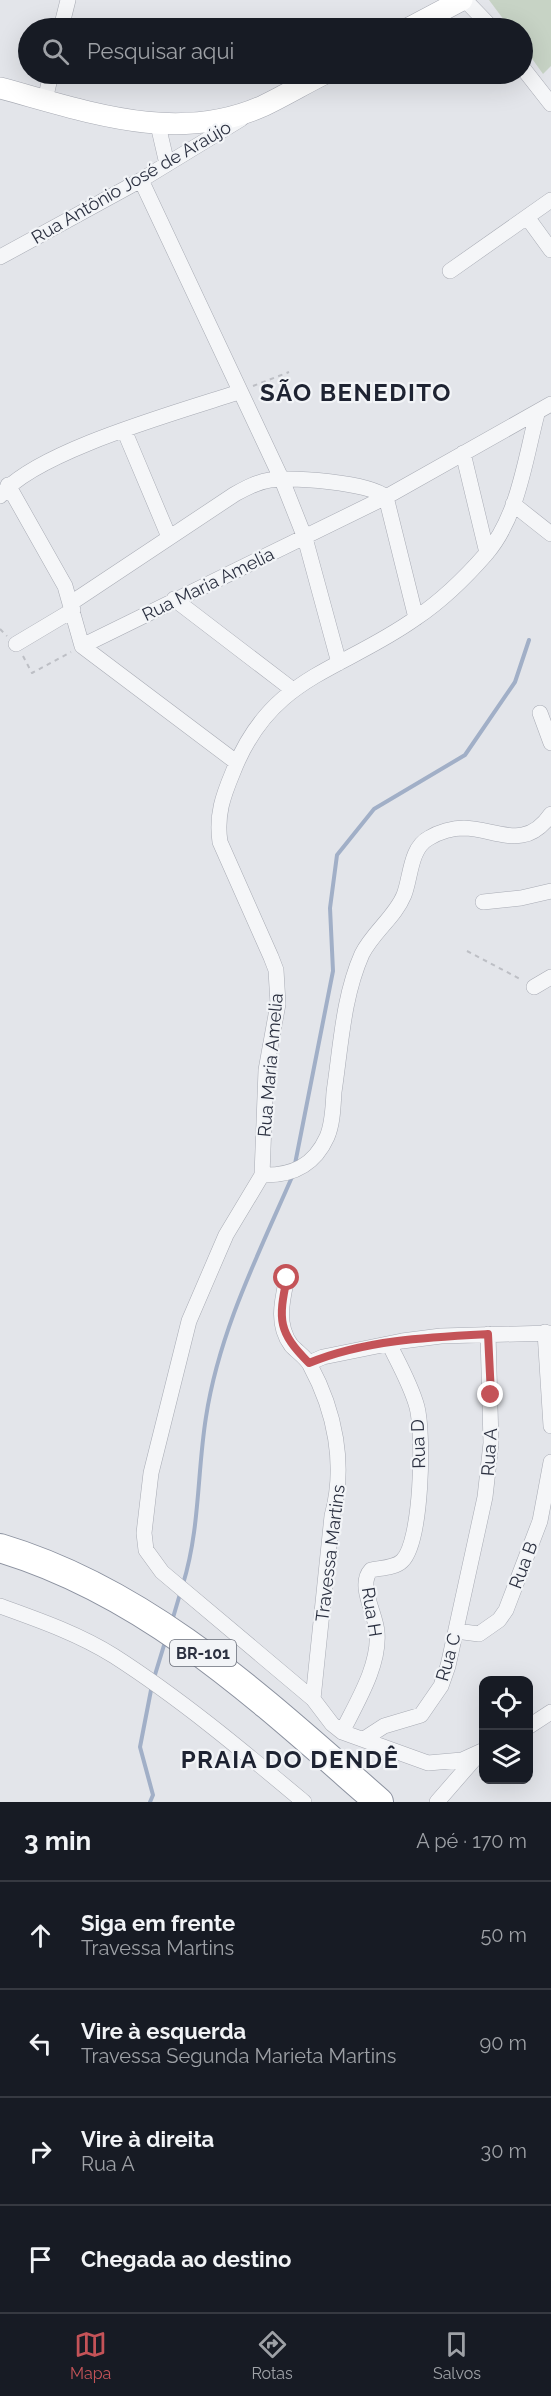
<!DOCTYPE html>
<html lang="pt">
<meta charset="utf-8">
<style>
body{margin:0;font-family:Raleway,sans-serif;background:#20242c;color:#f1f3f6}
.controls{position:absolute;right:18px;bottom:18px;display:grid;overflow:hidden;border-radius:12px;box-shadow:0 6px 24px #0002}
.controls button{width:54px;height:54px;display:grid;place-items:center;padding:0;border:0;border-bottom:2px solid #363941;background:#171b24;color:#f1f3f6;font:30px sans-serif}
.stop{position:absolute;width:18px;height:18px;margin:-14px;border:4px solid #c45358;border-radius:50%;background:#fff}
.stop.end{background:#c45358;border-color:#fff;box-shadow:0 2px 6px #0008}
.list{margin:0;padding:0;list-style:none}
h2{display:flex;justify-content:space-between;align-items:center;height:78px;margin:0;padding:0 24px;font-size:26px}
h2 small{font-size:20px;font-weight:400;color:#9ea1a6}
.list li{display:grid;grid-template-columns:39px 1fr auto;gap:18px;align-items:center;box-sizing:border-box;height:108px;padding:0 24px;border-top:2px solid #363941}
.list b{display:block;font-size:22px;white-space:nowrap}
.list p{margin:0;font-size:20px;white-space:nowrap;color:#9ea1a6}
.list em{font-size:20px;font-style:normal;color:#9ea1a6}
.icon{flex:none;width:33px;height:33px;fill:none;stroke:currentColor;stroke-width:2;stroke-linecap:round;stroke-linejoin:round}
.map{position:relative;flex:none;width:551px;height:1802px;overflow:hidden}
.search{position:absolute;background:#171b24;box-shadow:0 6px 24px #0002;left:18px;right:18px;top:18px;height:66px;display:flex;align-items:center;gap:15px;box-sizing:border-box;padding:0 21px;border-radius:33px;color:#9ea1a6;font-size:22px}
.sheet{height:510px;background:#171b24}
nav{display:flex;justify-content:space-around;align-items:center;box-sizing:border-box;height:84px;border-top:2px solid #363941;background:#171b24;font-size:16px;color:#9ea1a6}
nav a{display:grid;justify-items:center;gap:3px}
nav .on{color:#c45358}
.map>svg:first-child{display:block}
</style>
<div class="map">
<svg width="551" height="1802" viewBox="0 0 551 1802">
<rect width="100%" height="100%" fill="#e3e5ea"/>
<path fill="#c7d3c5" d="M 489,0 L 551,0 L 551,66 L 543,74 L 523,46 L 522,28 L 510,28 Z"/>
<g fill="none" stroke-linecap="round" stroke-linejoin="round">
<path stroke="#a1afc7" stroke-width="4" d="M 295,1164 L 333,971 L 330,908 L 337,855 L 374,809 L 465,755 L 515,682 L 529,640
M 183,1584 C 200,1529 197,1473 206,1417 C 219,1332 258,1255 292,1177
M 172,1621 L 180,1594
M 154,1678 L 165,1642
M 150,1802 L 153,1795 L 140,1747 L 152,1685"/>
<g stroke="#a8abb4" stroke-width="16">
<path id="street" d="M 465,0 L 492,28
M 61,28 L 68,0
M 522,67 L 551,104
M 45,100 L 51,74
M 158,125 L 167,164
M 141,180 L 282,480 L 305,538 L 339,663
M 527,217 L 551,250
M 0,257 L 141,180 L 241,119
M 450,271 L 551,200
M 124,430 L 169,537
M 463,453 L 487,553
M 8,485 L 65,586 L 82,646
M 0,496 C 35,451 182,411 239,392
M 513,504 L 551,534
M 174,599 L 293,690
M 71,603 L 235,494 C 246,488 257,482 270,480 C 294,477 367,482 386,497 L 416,618
M 16,644 L 73,610
M 82,646 L 386,497 L 551,404
M 82,646 L 236,762
M 540,713 L 551,743
M 483,902 L 521,898 L 551,891
M 534,987 L 551,977
M 262,1175 C 292,1176 314,1166 327,1137 C 333,1123 333,1106 334,1092 C 341,1045 343,997 362,954 C 373,932 395,917 404,895 C 411,877 410,848 429,838 C 439,832 453,828 464,828 C 497,829 525,852 551,814
M 287,1278 C 282,1301 276,1324 291,1345 C 297,1352 306,1357 310,1365 C 335,1411 346,1465 332,1516 L 313,1699
M 545,1332 L 551,1426
M 309,1363 L 323,1357 L 402,1341 L 441,1336 L 551,1333
M 0,1606 C 39,1620 79,1634 114,1656 C 181,1699 243,1751 304,1802
M 456,1631 L 479,1634 L 499,1620 L 506,1610 L 540,1521 L 551,1462
M 528,1727 L 551,1712
M 342,1732 C 357,1702 380,1665 377,1632 C 376,1614 357,1585 371,1570 C 380,1568 395,1568 402,1561 C 422,1543 424,1434 417,1407 C 411,1385 399,1364 389,1344
M 364,1739 L 384,1726 L 421,1715 L 441,1686 L 448,1666 L 485,1497 L 491,1443 L 488,1334
M 484,1750 L 462,1760 L 428,1763 L 342,1732 L 332,1724 L 313,1699 L 162,1572 L 146,1550 L 144,1533 L 151,1473 L 189,1321 L 226,1235 L 262,1175 L 266,1070 L 278,1004 L 276,970 L 271,957 L 220,842 C 216,815 223,796 233,772 C 271,675 340,672 416,618 C 441,601 466,577 486,554 C 518,517 525,460 537,414
M 437,1802 L 477,1756"/>
</g>
<g stroke="#a8abb4" stroke-width="22">
<path id="secondary" d="M 409,28 L 462,0
M 0,88 C 86,111 176,145 263,106 C 284,96 304,84 324,74"/>
</g>
<g stroke="#8b919f" stroke-width="30">
<path id="highway" d="M 0,1548 C 150,1593 263,1701 379,1802"/>
</g>
<path stroke="#bdbfc5" stroke-width="2" stroke-dasharray="4.5 4.5" stroke-linecap="butt" d="M 253,386 L 289,372
M 0,629 L 7,636
M 23,656 L 32,673 L 71,652
M 467,951 L 522,980"/>
<use href="#street" stroke="#f5f6f8" stroke-width="15"/>
<use href="#secondary" stroke="#fff" stroke-width="21"/>
<use href="#highway" stroke="#fff" stroke-width="28"/>
</g>
<g fill="none" stroke-linecap="round" stroke-linejoin="round">
<path stroke="#c45358" stroke-width="8" d="M 287,1278 C 278,1320 278,1332 309,1363 C 364,1340 429,1337 488,1334 L 491,1395"/>
</g>
<g text-anchor="middle" dominant-baseline="central" stroke-width="4.5" stroke-linejoin="round" paint-order="stroke">
<rect fill="#f2f4f7" stroke="#676c78" stroke-width="1.5" x="170" y="1640" width="66" height="26" rx="4.5"/>
<g font-size="16" font-weight="bold" fill="#2c3141">
<text x="203" y="1653">BR-101</text>
</g>
<g font-size="18" fill="#2c3141" stroke="#f2f4f7">
<text transform="translate(131 182) rotate(-30)">Rua Antônio José de Araújo</text>
<text transform="translate(208 584) rotate(-26)">Rua Maria Amelia</text>
<text transform="translate(270 1065) rotate(-85)">Rua Maria Amelia</text>
<text transform="translate(418 1444) rotate(-92)">Rua D</text>
<text transform="translate(489 1452) rotate(-86)">Rua A</text>
<text transform="translate(330 1553) rotate(-83)">Travessa Martins</text>
<text transform="translate(523 1565) rotate(-69)">Rua B</text>
<text transform="translate(372 1612) rotate(81)">Rua H</text>
<text transform="translate(448 1657) rotate(-74)">Rua C</text>
</g>
<g font-size="24" font-weight="bold" letter-spacing="1.5" fill="#1e2332" stroke="#f2f4f7">
<text x="356" y="392">SÃO BENEDITO</text>
<text x="290" y="1759">PRAIA DO DENDÊ</text>
</g>
</g>
</svg>
<div class="controls">
<button><svg class="icon" aria-label="locate" viewBox="0 0 24 24"><circle cx="12" cy="12" r="6"/><path d="M12 2v4M12 18v4M2 12h4M18 12h4"/></svg></button>
<button><svg class="icon" aria-label="layers" viewBox="0 0 24 24"><path d="M12 4l9 5-9 5-9-5zM3 14l9 5 9-5"/></svg></button>
</div>
<div class="stop" style="left:287px;top:1278px"></div>
<div class="stop end" style="left:491px;top:1395px"></div>
<div class="search"><svg class="icon" aria-label="search" viewBox="0 0 24 24"><circle cx="10" cy="10" r="6"/><path d="M15 15l6 6"/></svg>Pesquisar aqui</div>
</div>
<section class="sheet">
<h2>3 min<small>A pé · 170 m</small></h2>
<ul class="list">
<li><svg class="icon" aria-label="ahead" viewBox="0 0 24 24"><path d="M12 20V5M6 11l6-6 6 6"/></svg><div><b>Siga em frente</b><p>Travessa Martins</p></div><em>50 m</em></li>
<li><svg class="icon" aria-label="left" viewBox="0 0 24 24"><path d="M17 20v-9H6M10 6l-5 5 5 5"/></svg><div><b>Vire à esquerda</b><p>Travessa Segunda Marieta Martins</p></div><em>90 m</em></li>
<li><svg class="icon" aria-label="right" viewBox="0 0 24 24"><path d="M7 20v-9h11M14 6l5 5-5 5"/></svg><div><b>Vire à direita</b><p>Rua A</p></div><em>30 m</em></li>
<li><svg class="icon" aria-label="arrive" viewBox="0 0 24 24"><path d="M6 21V4h12l-3 4 3 4H6"/></svg><div><b>Chegada ao destino</b></div></li>
</ul>
</section>
<nav>
<a class="on"><svg class="icon" aria-label="map" viewBox="0 0 24 24"><path d="M3 6l6-2 6 2 6-2v14l-6 2-6-2-6 2zM9 4v14M15 6v14"/></svg>Mapa</a>
<a><svg class="icon" aria-label="directions" viewBox="0 0 24 24"><path d="M12 3l9 9-9 9-9-9zM9 14v-3h6M13 9l2 2-2 2"/></svg>Rotas</a>
<a><svg class="icon" aria-label="saved" viewBox="0 0 24 24"><path d="M7 4h10v16l-5-4-5 4z"/></svg>Salvos</a>
</nav>
